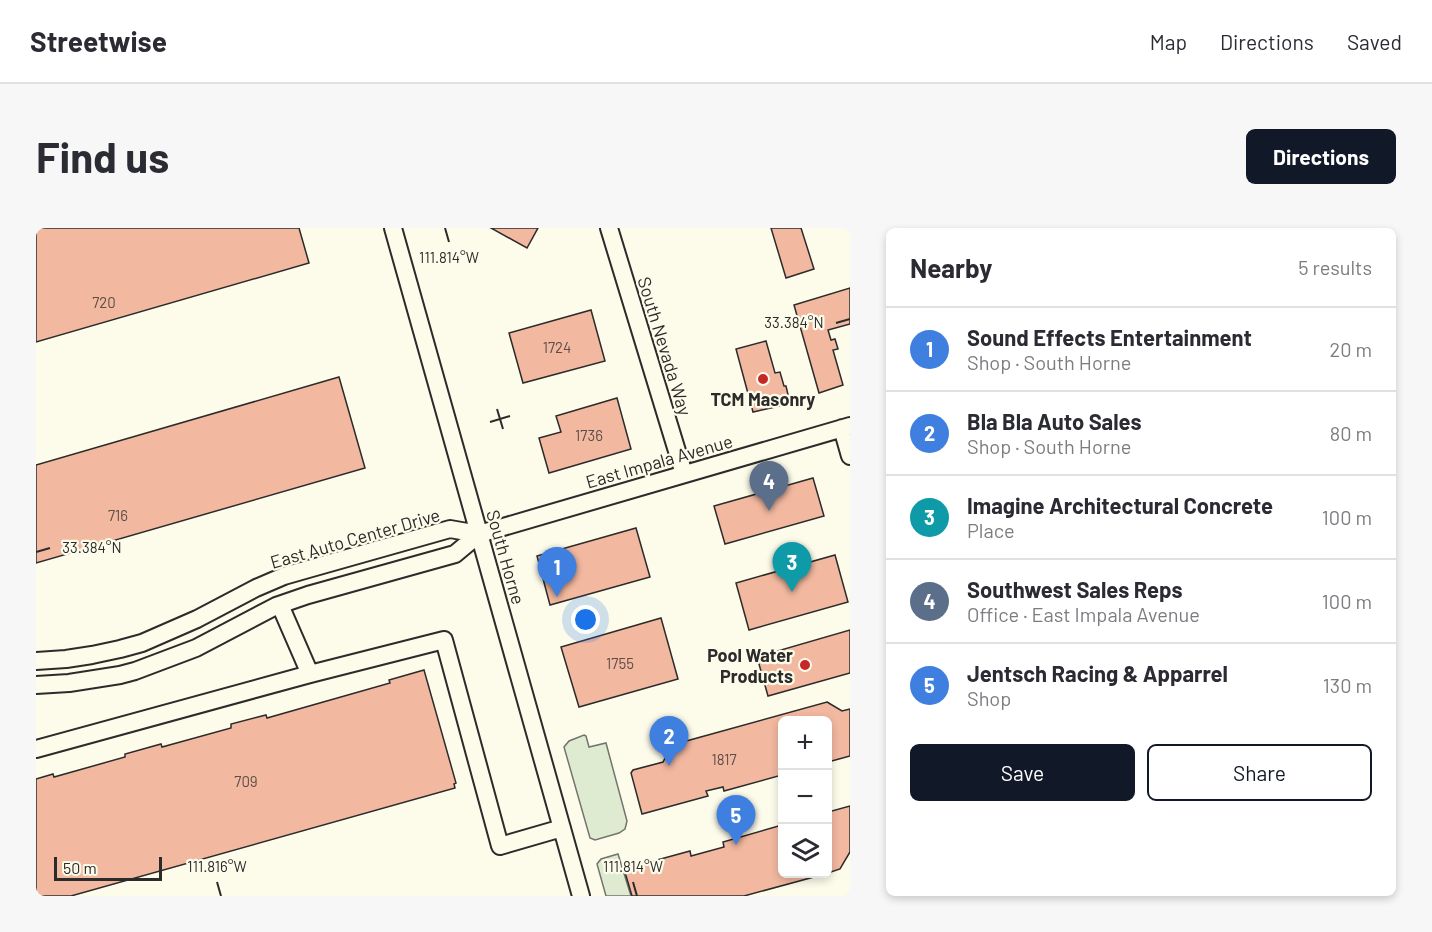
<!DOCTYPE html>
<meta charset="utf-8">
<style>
body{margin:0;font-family:Barlow,sans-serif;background:#f7f7f7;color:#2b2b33}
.controls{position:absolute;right:18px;bottom:18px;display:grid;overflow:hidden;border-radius:9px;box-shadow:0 3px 9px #0003}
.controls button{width:54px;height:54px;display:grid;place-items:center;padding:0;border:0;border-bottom:2px solid #e1e1e2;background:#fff;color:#2b2b33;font:30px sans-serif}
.scale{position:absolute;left:18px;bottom:15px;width:108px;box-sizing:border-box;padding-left:6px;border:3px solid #2b2b2b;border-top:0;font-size:16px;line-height:21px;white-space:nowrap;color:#2b2b2b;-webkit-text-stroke:4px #fdfbea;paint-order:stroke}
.you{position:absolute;left:550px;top:392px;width:21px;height:21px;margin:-15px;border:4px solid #fff;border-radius:50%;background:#1a73e8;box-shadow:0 0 0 9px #1a73e833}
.badge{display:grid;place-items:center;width:39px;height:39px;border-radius:50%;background:#111827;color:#fff;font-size:20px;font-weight:700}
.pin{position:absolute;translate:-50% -50px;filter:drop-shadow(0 2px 3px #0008)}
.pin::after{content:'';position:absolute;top:32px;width:21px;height:18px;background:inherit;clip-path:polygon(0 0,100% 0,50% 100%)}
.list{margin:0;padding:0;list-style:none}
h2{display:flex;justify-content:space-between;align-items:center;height:78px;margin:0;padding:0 24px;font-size:26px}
h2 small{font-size:20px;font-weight:400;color:#7c7c81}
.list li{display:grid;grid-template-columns:39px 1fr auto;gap:18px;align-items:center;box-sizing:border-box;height:84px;padding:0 24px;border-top:2px solid #e1e1e2}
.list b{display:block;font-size:22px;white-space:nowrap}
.list p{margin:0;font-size:20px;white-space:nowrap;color:#7c7c81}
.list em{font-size:20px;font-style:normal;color:#7c7c81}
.actions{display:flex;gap:12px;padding:18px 24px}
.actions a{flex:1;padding:14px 0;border:2px solid #111827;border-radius:9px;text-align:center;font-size:21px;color:#111827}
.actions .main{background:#111827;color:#fff}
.icon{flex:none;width:33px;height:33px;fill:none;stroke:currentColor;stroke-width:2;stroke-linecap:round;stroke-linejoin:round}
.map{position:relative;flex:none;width:814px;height:668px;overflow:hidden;border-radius:9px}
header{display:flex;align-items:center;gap:36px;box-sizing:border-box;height:84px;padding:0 30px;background:#fff;border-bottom:2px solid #e1e1e2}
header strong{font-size:28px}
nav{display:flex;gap:33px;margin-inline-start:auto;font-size:21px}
.intro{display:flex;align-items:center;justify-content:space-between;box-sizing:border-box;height:144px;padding:0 36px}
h1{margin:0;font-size:42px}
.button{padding:15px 27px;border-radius:9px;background:#111827;color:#fff;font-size:21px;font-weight:700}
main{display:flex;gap:36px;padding:0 36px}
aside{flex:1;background:#fff;border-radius:9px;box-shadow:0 3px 9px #0003}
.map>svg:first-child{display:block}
</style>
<header>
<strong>Streetwise</strong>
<nav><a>Map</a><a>Directions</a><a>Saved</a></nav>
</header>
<div class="intro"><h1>Find us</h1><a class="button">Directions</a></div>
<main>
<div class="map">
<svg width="814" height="668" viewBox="0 0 814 668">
<rect width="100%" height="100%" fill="#fdfbea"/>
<path fill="#deebd1" stroke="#74746e" stroke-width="1.5" d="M 548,507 L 550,508 L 553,519 L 570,515 L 591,593 L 589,601 L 583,605 L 559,612 L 554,610 L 528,519 L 533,513 Z
M 582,626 L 595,668 L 570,668 L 561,636 L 565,631 Z"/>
<path fill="#f2b8a0" stroke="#2b2b2b" stroke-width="1.5" d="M 0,0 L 263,0 L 273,35 L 0,114 Z
M 455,0 L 502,0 L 491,20 Z
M 735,0 L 765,0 L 778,41 L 750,50 Z
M 814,60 L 814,96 L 792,102 L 795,112 L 799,111 L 802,121 L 797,122 L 807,157 L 783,165 L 758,77 Z
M 555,82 L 569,133 L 487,155 L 473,105 Z
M 730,113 L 739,145 L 744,144 L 748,158 L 750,158 L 753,171 L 748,177 L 717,184 L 700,121 Z
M 303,149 L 329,240 L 0,335 L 0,237 Z
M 581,170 L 595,221 L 513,245 L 503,210 L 525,204 L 520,188 Z
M 777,250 L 788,288 L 689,316 L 678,278 Z
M 600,300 L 614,349 L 514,377 L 501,328 Z
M 799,327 L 812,374 L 713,402 L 700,355 Z
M 625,390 L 642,451 L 543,479 L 525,419 Z
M 814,402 L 814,445 L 732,468 L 721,429 Z
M 388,442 L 420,555 L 418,556 L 419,560 L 35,668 L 0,668 L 0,551 L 17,546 L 18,549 L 89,529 L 89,526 L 125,516 L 126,519 L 195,500 L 195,496 L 230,487 L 231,490 L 354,455 L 353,452 Z
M 791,474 L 806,483 L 814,481 L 814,528 L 792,534 L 792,493 L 746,493 L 746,547 L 688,563 L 687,559 L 670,563 L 672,568 L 606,586 L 595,545 L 597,542 L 627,534 L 636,517 Z
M 814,578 L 814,624 L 804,641 L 792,645 L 792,584 Z
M 746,597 L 746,646 L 789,646 L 708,668 L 596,668 L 588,641 L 654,623 L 655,628 L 688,619 L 687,614 Z"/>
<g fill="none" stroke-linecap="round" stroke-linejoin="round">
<g stroke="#2b2b2b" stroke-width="20">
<path id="minor" d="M 357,0 L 545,668
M 573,0 L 648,246
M 806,200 L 814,228
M 244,377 L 274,446
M 0,433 L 30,431 L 56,427 L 84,421 L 106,415 L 161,391 L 220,360 L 248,348 L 276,340 L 414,301 L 443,306
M 0,457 L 33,455 L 84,447 L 99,443 L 160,420 L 240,378 L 272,367 L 419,326 L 443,306 L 814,198
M 0,521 L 274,446 L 408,412 L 464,618 L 526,600"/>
</g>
<use href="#minor" stroke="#fdfbea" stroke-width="16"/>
</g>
<path fill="none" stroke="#2b2b2b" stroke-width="2" d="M 409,0 L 413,14M 800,95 L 814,91M 461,181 L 467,201M 454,194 L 474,188M 0,324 L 14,320M 181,654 L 185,668M 597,654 L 601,668"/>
<g fill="#c62828" stroke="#fdfbea" stroke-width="2">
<circle cx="727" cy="151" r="6"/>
<circle cx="769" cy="437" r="6"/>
</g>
<g text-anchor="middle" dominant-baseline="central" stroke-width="4.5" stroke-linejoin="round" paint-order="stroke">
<g font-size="15" fill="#5d4e48">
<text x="68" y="74">720</text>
<text x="521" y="119">1724</text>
<text x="553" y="207">1736</text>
<text x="82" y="287">716</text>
<text x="584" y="435">1755</text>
<text x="688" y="531">1817</text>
<text x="210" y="553">709</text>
</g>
<g font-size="18" fill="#2b2b2b" stroke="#fdfbea">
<text transform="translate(629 118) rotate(73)">South Nevada Way</text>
<text transform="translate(623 233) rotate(-16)">East Impala Avenue</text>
<text transform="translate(319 310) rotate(-16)">East Auto Center Drive</text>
<text transform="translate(470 329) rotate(74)">South Horne</text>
</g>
<g font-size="18" font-weight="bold" fill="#2b2b2b" stroke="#fdfbea">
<text x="727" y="171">TCM Masonry</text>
<text x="757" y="427" text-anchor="end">Pool Water<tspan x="757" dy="21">Products</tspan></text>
</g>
</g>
<g font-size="15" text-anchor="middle" fill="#2b2b2b" stroke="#fdfbea" stroke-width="4.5" stroke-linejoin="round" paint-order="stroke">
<text x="413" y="35">111.814°W</text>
<text x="758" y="100">33.384°N</text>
<text x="56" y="325">33.384°N</text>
<text x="181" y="644">111.816°W</text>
<text x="597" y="644">111.814°W</text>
</g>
</svg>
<div class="controls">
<button>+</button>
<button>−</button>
<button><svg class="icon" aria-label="layers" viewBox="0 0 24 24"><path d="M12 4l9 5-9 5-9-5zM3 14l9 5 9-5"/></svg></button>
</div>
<div class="scale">50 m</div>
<div class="you"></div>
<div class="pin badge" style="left:521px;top:369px;background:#3f7fe0">1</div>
<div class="pin badge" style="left:633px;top:538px;background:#3f7fe0">2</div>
<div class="pin badge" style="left:756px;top:364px;background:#0f9aa8">3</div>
<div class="pin badge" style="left:733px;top:283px;background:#5c6f8a">4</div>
<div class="pin badge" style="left:700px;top:617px;background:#3f7fe0">5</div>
</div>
<aside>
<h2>Nearby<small>5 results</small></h2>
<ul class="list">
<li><span class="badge" style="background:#3f7fe0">1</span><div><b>Sound Effects Entertainment</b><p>Shop · South Horne</p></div><em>20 m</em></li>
<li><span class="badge" style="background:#3f7fe0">2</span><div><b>Bla Bla Auto Sales</b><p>Shop · South Horne</p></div><em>80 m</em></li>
<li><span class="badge" style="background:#0f9aa8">3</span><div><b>Imagine Architectural Concrete</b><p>Place</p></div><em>100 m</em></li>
<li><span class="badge" style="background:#5c6f8a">4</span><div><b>Southwest Sales Reps</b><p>Office · East Impala Avenue</p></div><em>100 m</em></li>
<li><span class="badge" style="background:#3f7fe0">5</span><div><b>Jentsch Racing &amp; Apparrel</b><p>Shop</p></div><em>130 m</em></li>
</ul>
<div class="actions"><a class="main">Save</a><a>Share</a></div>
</aside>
</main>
